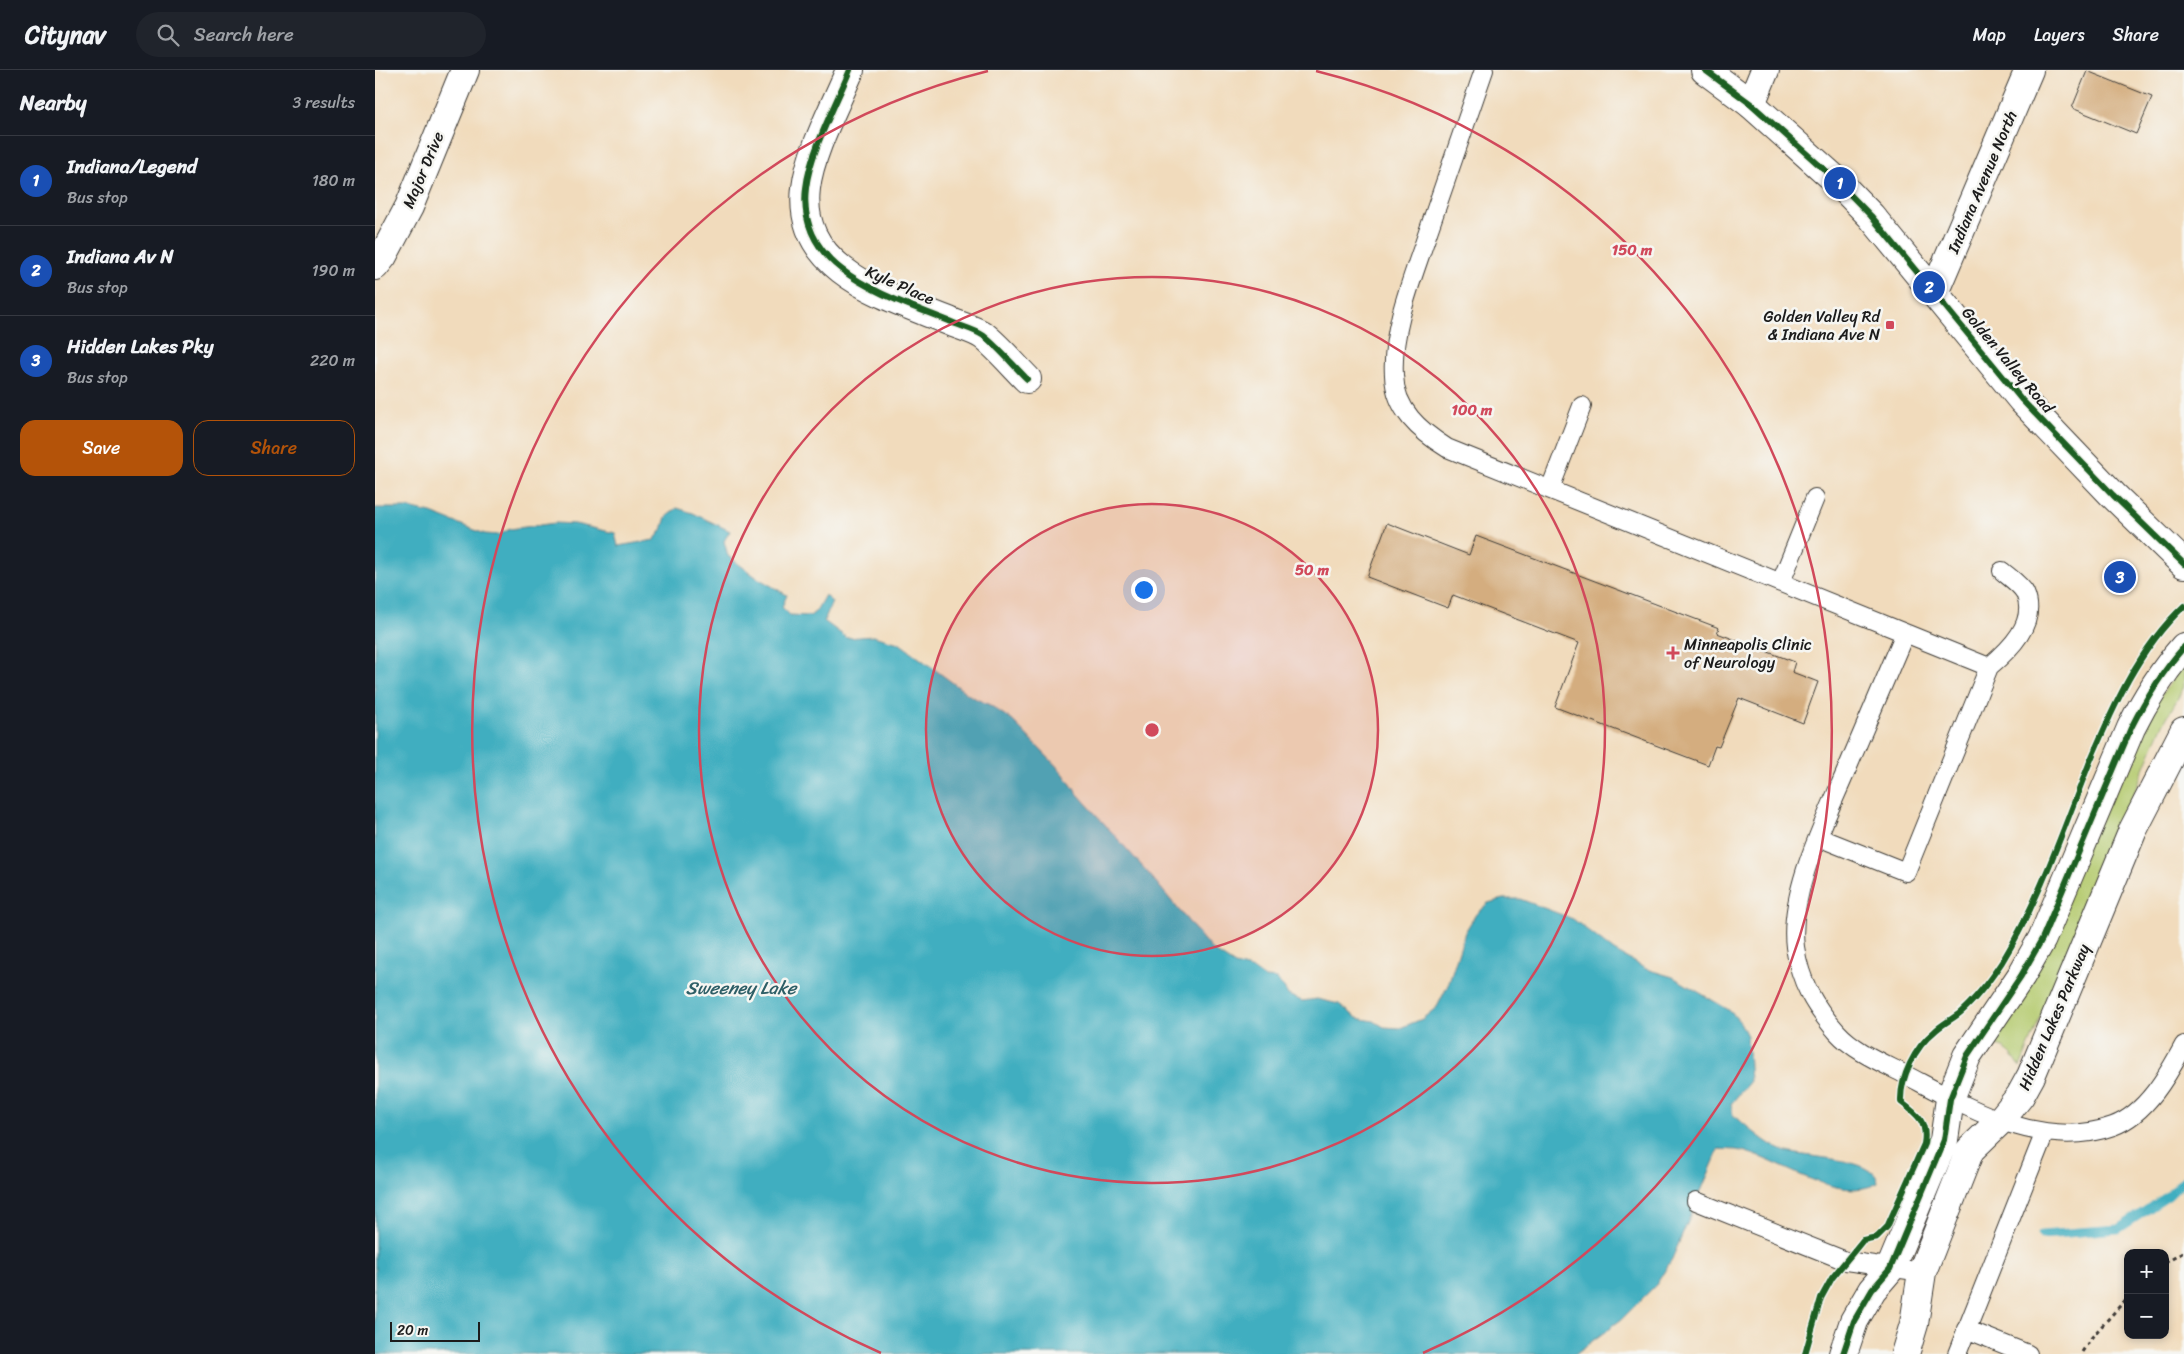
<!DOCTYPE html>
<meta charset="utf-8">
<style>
body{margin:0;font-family:Sriracha,sans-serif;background:#20242c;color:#f1f3f6}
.controls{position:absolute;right:15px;bottom:15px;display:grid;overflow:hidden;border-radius:10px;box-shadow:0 2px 8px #0003}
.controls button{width:45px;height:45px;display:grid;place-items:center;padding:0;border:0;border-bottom:1px solid #363941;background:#171b24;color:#f1f3f6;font:25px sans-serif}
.scale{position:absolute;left:15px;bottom:12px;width:90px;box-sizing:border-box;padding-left:5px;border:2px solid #1c1c1c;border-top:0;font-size:14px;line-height:18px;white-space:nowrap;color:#1c1c1c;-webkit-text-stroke:4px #f6f6f2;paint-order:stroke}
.you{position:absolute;left:768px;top:519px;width:18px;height:18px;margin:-12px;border:4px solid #fff;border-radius:50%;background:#1a73e8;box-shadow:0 0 0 8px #1a73e833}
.badge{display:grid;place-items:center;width:32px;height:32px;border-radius:50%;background:#b45309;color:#fff;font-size:16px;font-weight:700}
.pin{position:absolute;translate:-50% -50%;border:2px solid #fff;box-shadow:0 1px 5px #0006}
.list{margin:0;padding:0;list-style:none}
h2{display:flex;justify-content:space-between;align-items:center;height:65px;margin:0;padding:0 20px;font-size:21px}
h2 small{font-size:16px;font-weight:400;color:#9ea1a6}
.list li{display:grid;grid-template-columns:32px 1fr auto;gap:15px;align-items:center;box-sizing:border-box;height:90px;padding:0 20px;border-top:1px solid #363941}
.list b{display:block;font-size:19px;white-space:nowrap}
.list p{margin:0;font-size:16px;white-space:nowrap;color:#9ea1a6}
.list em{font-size:16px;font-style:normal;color:#9ea1a6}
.actions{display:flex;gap:10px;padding:15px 20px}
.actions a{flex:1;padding:11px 0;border:1px solid #b45309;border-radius:15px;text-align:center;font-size:18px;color:#b45309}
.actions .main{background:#b45309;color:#fff}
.icon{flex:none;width:28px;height:28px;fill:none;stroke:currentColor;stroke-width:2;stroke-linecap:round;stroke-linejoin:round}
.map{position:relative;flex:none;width:1809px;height:1284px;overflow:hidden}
header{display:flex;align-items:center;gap:30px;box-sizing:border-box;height:70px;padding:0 25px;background:#171b24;border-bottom:1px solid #363941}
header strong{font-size:24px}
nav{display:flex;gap:28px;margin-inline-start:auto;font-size:18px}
.search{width:350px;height:45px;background:#20242c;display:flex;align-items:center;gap:12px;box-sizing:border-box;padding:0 18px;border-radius:28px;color:#9ea1a6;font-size:19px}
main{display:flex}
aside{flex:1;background:#171b24}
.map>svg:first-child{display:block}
</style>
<header>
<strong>Citynav</strong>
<div class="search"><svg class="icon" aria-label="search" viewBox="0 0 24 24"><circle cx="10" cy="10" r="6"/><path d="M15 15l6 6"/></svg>Search here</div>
<nav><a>Map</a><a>Layers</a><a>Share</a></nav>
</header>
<main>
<aside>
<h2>Nearby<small>3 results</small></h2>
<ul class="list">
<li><span class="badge" style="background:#1a4fb4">1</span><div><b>Indiana/Legend</b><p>Bus stop</p></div><em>180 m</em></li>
<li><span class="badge" style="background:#1a4fb4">2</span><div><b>Indiana Av N</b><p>Bus stop</p></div><em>190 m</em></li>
<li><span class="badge" style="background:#1a4fb4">3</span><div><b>Hidden Lakes Pky</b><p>Bus stop</p></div><em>220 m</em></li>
</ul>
<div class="actions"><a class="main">Save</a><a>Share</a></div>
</aside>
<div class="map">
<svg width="1809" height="1284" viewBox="0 0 1809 1284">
<rect width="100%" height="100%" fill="#f6f6f2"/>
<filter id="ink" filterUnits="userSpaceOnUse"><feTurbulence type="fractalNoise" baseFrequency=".02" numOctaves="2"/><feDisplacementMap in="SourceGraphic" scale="10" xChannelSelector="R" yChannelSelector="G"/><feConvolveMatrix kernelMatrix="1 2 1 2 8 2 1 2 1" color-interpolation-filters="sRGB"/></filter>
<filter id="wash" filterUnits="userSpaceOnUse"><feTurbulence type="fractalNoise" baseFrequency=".0096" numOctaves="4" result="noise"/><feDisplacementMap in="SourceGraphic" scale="20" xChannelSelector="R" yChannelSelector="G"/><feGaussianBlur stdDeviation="1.12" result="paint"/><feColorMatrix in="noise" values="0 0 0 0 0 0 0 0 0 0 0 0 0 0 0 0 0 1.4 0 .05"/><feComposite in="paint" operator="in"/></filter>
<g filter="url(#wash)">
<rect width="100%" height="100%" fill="#f1dbbc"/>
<path fill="#b5cb6f" stroke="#687446" d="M 1809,593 L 1809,617 L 1786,658 L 1645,997 C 1637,982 1628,973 1610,977 L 1770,648 Z"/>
<path fill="#41aec0" stroke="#2e656e" d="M 0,438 L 33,438 L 56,443 L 110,464 L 124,465 L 135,459 L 180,453 L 200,454 L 240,463 L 243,476 L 279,470 L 287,460 L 291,447 L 302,438 L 318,443 L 355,461 L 349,471 L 353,486 L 381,507 L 412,525 L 407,537 L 415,545 L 435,546 L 441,541 L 450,525 L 457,532 L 449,551 L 472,568 L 498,566 L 524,573 L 597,627 L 615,635 L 638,651 L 688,703 L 702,723 L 775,805 L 837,880 L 860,895 L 879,900 L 890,908 L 901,909 L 909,918 L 913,925 L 927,931 L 942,929 L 964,934 L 982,948 L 999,951 L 1009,957 L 1025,958 L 1047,949 L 1062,937 L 1073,915 L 1090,862 L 1101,844 L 1113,833 L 1128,829 L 1145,829 L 1198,849 L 1239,881 L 1271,899 L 1298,907 L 1354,940 L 1365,952 L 1372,966 L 1375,1011 L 1356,1034 L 1358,1045 C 1374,1057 1390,1074 1409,1081 C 1427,1088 1503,1087 1503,1113 C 1465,1134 1408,1093 1371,1082 C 1362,1079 1352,1080 1344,1079 L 1297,1189 L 1281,1215 L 1247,1249 L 1200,1284 L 0,1284 Z"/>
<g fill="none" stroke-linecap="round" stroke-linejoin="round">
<path stroke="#41aec0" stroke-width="9" d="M 1667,1165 L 1743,1159 L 1793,1126 L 1809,1110"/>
</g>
<g id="blocks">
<path fill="#d4ad7f" d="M 1712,1 L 1777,27 L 1761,64 L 1697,38 Z
M 1012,453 L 1094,485 L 1101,466 L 1344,558 L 1342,563 L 1420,592 L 1417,602 L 1443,612 L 1428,653 L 1364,628 L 1344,677 L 1340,676 L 1333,695 L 1180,637 L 1204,573 L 1078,525 L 1073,538 L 992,507 Z"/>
</g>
</g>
<g filter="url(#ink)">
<use href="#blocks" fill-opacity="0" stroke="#3c3934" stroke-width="1"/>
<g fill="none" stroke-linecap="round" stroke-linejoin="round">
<g stroke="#3c3934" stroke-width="20">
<path id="lane" d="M 1109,0 C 1090,54 1072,108 1053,162 C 1039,205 1016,258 1019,305 C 1020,340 1045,361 1072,378 L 1530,563 C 1511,608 1491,654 1472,699 C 1451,749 1413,822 1420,877 C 1425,912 1439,936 1462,962 C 1480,982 1508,993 1531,1005 C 1592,1037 1666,1082 1738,1056 C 1771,1044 1793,1005 1809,975
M 1175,419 L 1207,336
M 1406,512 L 1440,428
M 1530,563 L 1614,597
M 1443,767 L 1531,802 L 1614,597 C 1634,580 1663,553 1650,523 C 1646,515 1634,507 1627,501
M 1321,1131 L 1471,1191 L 1547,1202
M 1591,1259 L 1653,1284
M 1582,1284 L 1670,1062"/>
</g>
<g stroke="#3c3934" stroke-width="30">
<path id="street" d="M 475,0 C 461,34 435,82 431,118 C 421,201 513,226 574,251 C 584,256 599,259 609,266 C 624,278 638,295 652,309
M 1376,34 L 1390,0
M 0,196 L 8,186 L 34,137 L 90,0
M 1559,223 L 1654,0
M 1468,1284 L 1479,1251 L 1497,1220 L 1515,1199 L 1569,1070 L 1575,1029 L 1592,986 L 1646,906 L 1667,869 L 1756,658 C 1771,628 1787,602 1809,577
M 1530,1284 L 1539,1254 L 1547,1202 L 1595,1080 L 1625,1051 L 1645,1026 L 1656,1006 L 1758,760 L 1809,661"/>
</g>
<g stroke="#3c3934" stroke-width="30">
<path id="secondary" d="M 1330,0 L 1376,34 L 1462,111 L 1496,146 L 1647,330 L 1738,425 L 1809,494"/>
</g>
<path stroke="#3c3934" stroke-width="3" stroke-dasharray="4 4" stroke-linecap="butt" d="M 1790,1193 L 1809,1182
M 1707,1282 L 1717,1267 L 1753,1227"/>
<use href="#lane" stroke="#fff" stroke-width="18"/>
<use href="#street" stroke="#fff" stroke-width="28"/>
<use href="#secondary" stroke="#fff" stroke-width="28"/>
<g stroke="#f6f6f2" stroke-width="9">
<path id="cycleway" d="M 475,0 C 461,34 435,82 431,118 C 421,201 513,226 574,251 C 584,256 599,259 609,266 C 624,278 638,295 652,309
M 1330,0 L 1376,34 L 1462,111 L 1496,146 L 1647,330 L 1738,425 L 1809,494
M 1430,1284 L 1446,1228 L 1457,1208 L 1488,1170 L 1502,1167 L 1512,1157 L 1549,1074 C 1553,1052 1542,1044 1526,1032 C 1525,1008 1540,977 1559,962 C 1567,954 1578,949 1586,942 C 1603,927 1615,910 1627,892 C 1664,831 1688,760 1714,694 C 1738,637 1764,578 1809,536
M 1468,1284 L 1479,1251 L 1497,1220 L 1515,1199 L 1569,1070 L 1575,1029 L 1592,986 L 1646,906 L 1667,869 L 1756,658 C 1771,628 1787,602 1809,577"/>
</g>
<use href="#cycleway" stroke="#1b5e20" stroke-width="6"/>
</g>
</g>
<circle cx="777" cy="660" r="226" fill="#d1495b" fill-opacity=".12"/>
<g fill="none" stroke="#d1495b" stroke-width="2.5">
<circle cx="777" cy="660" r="226"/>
<circle cx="777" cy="660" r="453"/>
<path d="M506 1283A679 679 0 0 1 613 1M941 1A679 679 0 0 1 1048 1283"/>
</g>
<g fill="#d1495b" stroke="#f6f6f2" stroke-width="2">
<rect x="1510" y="250" width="10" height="10" rx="2.5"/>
<path d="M1295.5 575.5h5v5h5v5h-5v5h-5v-5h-5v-5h5z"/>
</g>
<g text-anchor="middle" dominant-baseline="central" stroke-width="5" stroke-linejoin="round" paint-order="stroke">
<g font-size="16" fill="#1c1c1c" stroke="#f6f6f2">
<text transform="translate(48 100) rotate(-67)">Major Drive</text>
<text transform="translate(1607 112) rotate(-67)">Indiana Avenue North</text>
<text transform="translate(525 215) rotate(24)">Kyle Place</text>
<text transform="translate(1633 290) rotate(50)">Golden Valley Road</text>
<text transform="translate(1679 947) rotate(-67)">Hidden Lakes Parkway</text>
</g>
<g font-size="16" fill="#1c1c1c" stroke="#f6f6f2" text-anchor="end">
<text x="1505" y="246">Golden Valley Rd<tspan x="1505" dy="18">&amp; Indiana Ave N</tspan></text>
<text x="1309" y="574" text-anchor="start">Minneapolis Clinic<tspan x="1309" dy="18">of Neurology</tspan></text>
</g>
<g font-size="18" font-style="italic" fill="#2d5e66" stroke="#f6f6f2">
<text x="366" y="918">Sweeney Lake</text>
</g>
</g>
<circle cx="777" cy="660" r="8" fill="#d1495b" stroke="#f6f6f2" stroke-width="2.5"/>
<g font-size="15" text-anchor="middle" font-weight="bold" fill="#d1495b" stroke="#f6f6f2" stroke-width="5" stroke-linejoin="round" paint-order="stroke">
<text x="1257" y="185">150 m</text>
<text x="1097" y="345">100 m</text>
<text x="937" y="505">50 m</text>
</g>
</svg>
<div class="controls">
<button>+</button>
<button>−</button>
</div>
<div class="scale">20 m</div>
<div class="you"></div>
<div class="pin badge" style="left:1465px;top:113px;background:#1a4fb4">1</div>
<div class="pin badge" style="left:1554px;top:217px;background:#1a4fb4">2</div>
<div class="pin badge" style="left:1745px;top:507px;background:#1a4fb4">3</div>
</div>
</main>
